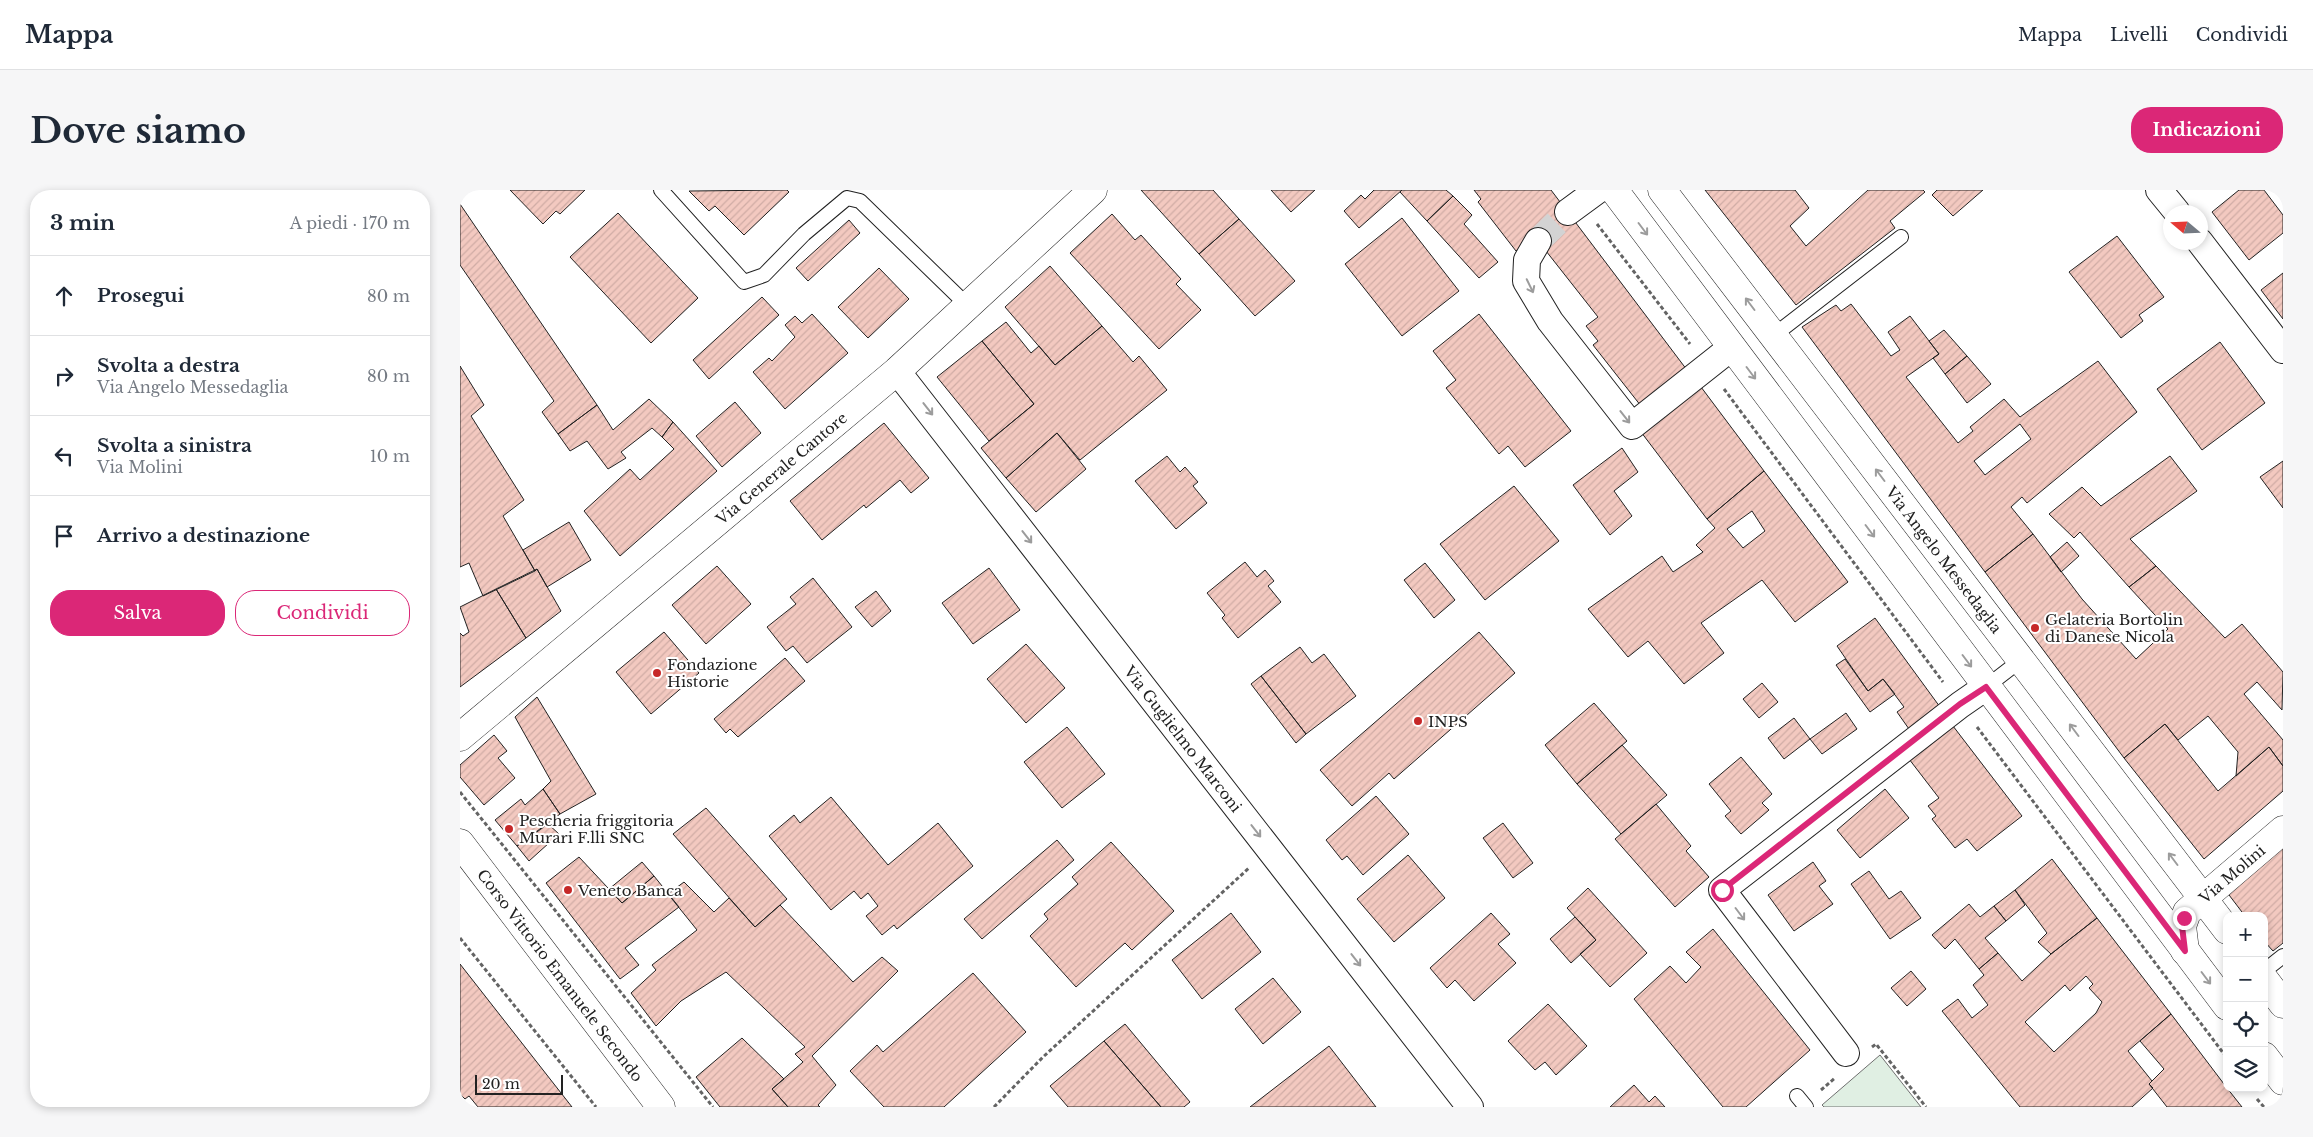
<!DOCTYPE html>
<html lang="it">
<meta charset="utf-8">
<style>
body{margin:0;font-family:"Libre Baskerville",serif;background:#f6f6f7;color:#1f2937}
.controls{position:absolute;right:15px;bottom:15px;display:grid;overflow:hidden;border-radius:10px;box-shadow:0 2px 8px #0003}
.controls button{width:45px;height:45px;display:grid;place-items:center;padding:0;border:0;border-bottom:1px solid #e0e1e3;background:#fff;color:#1f2937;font:25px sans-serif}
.compass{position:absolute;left:1703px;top:15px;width:45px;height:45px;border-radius:50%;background:#fff;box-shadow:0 2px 8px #0003;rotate:289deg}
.scale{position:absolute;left:15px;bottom:12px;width:88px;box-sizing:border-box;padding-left:5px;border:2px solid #222;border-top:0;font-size:14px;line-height:18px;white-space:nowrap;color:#222;-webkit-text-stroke:4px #fff;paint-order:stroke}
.stop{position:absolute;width:15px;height:15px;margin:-11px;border:4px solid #db2777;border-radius:50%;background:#fff}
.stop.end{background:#db2777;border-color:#fff;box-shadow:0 1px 5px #0008}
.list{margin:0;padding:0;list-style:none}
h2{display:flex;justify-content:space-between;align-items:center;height:65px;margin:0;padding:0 20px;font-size:21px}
h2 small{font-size:16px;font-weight:400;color:#747a83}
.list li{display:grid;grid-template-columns:32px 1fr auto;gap:15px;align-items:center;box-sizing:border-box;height:80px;padding:0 20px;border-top:1px solid #e0e1e3}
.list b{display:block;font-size:19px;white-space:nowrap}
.list p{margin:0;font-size:16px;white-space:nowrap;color:#747a83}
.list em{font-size:16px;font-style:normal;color:#747a83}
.actions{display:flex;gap:10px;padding:15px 20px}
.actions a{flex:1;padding:11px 0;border:1px solid #db2777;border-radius:20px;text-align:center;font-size:18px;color:#db2777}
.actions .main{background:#db2777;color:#fff}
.icon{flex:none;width:28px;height:28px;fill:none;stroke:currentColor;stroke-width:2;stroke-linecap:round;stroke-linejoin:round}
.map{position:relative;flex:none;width:1823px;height:917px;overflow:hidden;border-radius:20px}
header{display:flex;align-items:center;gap:30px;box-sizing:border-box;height:70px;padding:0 25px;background:#fff;border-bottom:1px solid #e0e1e3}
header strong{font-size:24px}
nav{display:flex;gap:28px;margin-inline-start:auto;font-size:18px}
.intro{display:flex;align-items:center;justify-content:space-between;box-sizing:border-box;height:120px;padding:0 30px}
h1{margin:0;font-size:35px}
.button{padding:12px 22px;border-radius:20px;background:#db2777;color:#fff;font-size:18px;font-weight:700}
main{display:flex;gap:30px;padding:0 30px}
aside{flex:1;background:#fff;border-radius:20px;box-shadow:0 2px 8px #0003}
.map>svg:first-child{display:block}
</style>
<header>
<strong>Mappa</strong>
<nav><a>Mappa</a><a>Livelli</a><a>Condividi</a></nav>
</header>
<div class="intro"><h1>Dove siamo</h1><a class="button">Indicazioni</a></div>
<main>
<aside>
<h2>3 min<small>A piedi · 170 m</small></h2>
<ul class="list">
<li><svg class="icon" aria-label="ahead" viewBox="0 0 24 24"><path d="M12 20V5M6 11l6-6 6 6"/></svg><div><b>Prosegui</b></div><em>80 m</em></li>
<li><svg class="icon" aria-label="right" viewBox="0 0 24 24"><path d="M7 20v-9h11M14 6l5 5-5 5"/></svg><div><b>Svolta a destra</b><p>Via Angelo Messedaglia</p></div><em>80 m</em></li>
<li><svg class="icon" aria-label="left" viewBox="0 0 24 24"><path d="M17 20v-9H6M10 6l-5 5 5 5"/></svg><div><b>Svolta a sinistra</b><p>Via Molini</p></div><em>10 m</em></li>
<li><svg class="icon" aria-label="arrive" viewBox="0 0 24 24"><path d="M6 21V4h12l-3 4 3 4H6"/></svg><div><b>Arrivo a destinazione</b></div></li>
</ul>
<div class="actions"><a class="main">Salva</a><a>Condividi</a></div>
</aside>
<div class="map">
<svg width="1823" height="917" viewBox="0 0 1823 917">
<defs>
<pattern id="building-hatch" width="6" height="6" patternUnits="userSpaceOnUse" patternTransform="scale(1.25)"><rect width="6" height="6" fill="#f3c9c0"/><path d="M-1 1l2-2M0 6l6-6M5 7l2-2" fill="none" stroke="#d0aca5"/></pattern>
</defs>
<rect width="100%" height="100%" fill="#fff"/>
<path fill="#e0efe3" stroke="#6f6f6f" d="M 1420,865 L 1461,917 L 1364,917 L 1362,915 Z"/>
<path fill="url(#building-hatch)" stroke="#222" fill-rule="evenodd" d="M 50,0 L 125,0 L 100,24 L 96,21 L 83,34 Z
M 327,0 L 329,2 L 284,45 L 255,16 L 249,21 L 229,1 Z
M 681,0 L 753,0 L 779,29 L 739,64 Z
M 811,0 L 855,0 L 831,22 Z
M 914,0 L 942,0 L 899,38 L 884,21 L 901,5 L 905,9 Z
M 942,0 L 986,0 L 993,6 L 967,31 L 940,2 Z
M 1014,0 L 1091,0 L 1227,180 L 1181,216 L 1133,155 L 1138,151 L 1126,136 L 1138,127 L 1075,47 L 1056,61 L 1018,12 L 1021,9 Z
M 1245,0 L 1335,0 L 1349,18 L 1330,36 L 1346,56 L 1408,0 L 1463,0 L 1465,2 L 1430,31 L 1435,38 L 1336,115 Z
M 1477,0 L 1523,0 L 1493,26 L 1472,5 Z
M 1779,0 L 1804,0 L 1823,25 L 1823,43 L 1789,70 L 1752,22 Z
M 993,6 L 1012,25 L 1004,34 L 1038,72 L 1019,88 L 967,31 Z
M 0,14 L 137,215 L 98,244 L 82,222 L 94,211 L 0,75 Z
M 158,23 L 238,108 L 191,153 L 110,67 Z
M 652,24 L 675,50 L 681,45 L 721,89 L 716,94 L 741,120 L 699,159 L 610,63 Z
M 942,28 L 999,101 L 942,146 L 885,74 Z
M 779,29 L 835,91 L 795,126 L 739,64 Z
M 389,30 L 400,43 L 348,91 L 336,78 Z
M 1657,46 L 1704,107 L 1679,125 L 1683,131 L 1661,148 L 1609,82 Z
M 590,76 L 642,136 L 595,175 L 545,117 Z
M 419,78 L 449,109 L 408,148 L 378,117 Z
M 1823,83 L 1823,129 L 1801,100 Z
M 302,107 L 319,125 L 249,189 L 233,170 Z
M 1391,114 L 1431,166 L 1440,160 L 1428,142 L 1450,126 L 1479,164 L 1446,187 L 1498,253 L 1513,241 L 1510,237 L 1544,209 L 1560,227 L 1638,171 L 1677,222 L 1567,313 L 1562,307 L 1551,317 L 1573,344 L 1525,382 L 1342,137 L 1376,115 L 1381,121 ZM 1560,234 L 1571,249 L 1525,285 L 1514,271 Z
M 352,124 L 388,163 L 325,219 L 293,182 L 309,168 L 312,171 L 335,147 L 325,135 L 335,126 L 342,133 Z
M 1019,124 L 1111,241 L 1065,277 L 1048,256 L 1039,264 L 986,198 L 996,190 L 973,161 Z
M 546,132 L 571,163 L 579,156 L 595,175 L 642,136 L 673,172 L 679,166 L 707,200 L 620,270 L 597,243 L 546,288 L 521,258 L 574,214 L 522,151 Z
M 1484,140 L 1507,166 L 1485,184 L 1473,168 L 1479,164 L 1469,151 Z
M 522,151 L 574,214 L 529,251 L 477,187 Z
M 1760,152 L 1805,213 L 1742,260 L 1697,199 Z
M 1507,166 L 1531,194 L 1507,213 L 1485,184 Z
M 0,176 L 24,215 L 11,226 L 64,310 L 43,326 L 75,381 L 23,406 L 9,373 L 0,377 Z
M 1241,197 L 1304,281 L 1247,329 L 1181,242 Z
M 189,209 L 213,232 L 202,247 L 192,238 L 161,262 L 166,268 L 148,279 L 127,251 L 110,261 L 98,244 L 137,215 L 153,240 Z
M 275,212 L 301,243 L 262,277 L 236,246 Z
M 213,232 L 257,281 L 160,366 L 124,321 L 170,279 L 180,290 L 214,259 L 202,247 Z
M 424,233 L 469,288 L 451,303 L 440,290 L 406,318 L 404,315 L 362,350 L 330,311 Z
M 597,243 L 626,279 L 576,322 L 546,288 Z
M 1162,258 L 1178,282 L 1154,301 L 1172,326 L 1150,345 L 1113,295 Z
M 707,266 L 720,282 L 725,277 L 738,292 L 733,296 L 747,313 L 716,339 L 675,291 Z
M 1710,266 L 1737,301 L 1670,349 L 1696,376 L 1669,397 L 1620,342 L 1614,348 L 1589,324 L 1622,297 L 1641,316 Z
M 1823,271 L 1823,318 L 1800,287 Z
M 1304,281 L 1388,392 L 1335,432 L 1302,390 L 1241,433 L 1264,463 L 1224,494 L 1188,451 L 1168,467 L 1128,419 L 1202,366 L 1213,382 L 1243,362 L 1236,355 L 1255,338 L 1247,329 ZM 1292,321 L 1305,341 L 1283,358 L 1267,339 Z
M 1054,296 L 1099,351 L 1025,410 L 980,354 Z
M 109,332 L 131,370 L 87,397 L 77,379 L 75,381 L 63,360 Z
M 1573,344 L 1622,409 L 1676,469 L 1708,439 L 1669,397 L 1696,376 L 1765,448 L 1782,434 L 1823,482 L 1822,520 L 1797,492 L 1784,504 L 1823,550 L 1823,576 L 1809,557 L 1776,586 L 1778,562 L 1748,526 L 1718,550 L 1705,534 L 1664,568 L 1525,382 Z
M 1607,352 L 1619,366 L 1601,382 L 1590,367 Z
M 785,372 L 797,387 L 805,380 L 814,391 L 808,396 L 821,412 L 778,448 L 762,428 L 765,425 L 747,403 Z
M 965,373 L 995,410 L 974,428 L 944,390 Z
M 257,376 L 291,414 L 246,454 L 212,415 Z
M 529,378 L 560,420 L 513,454 L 482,413 Z
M 77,379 L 101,421 L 66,448 L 36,399 Z
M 353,388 L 392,437 L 347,473 L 333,456 L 326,461 L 307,437 L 336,414 L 330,407 Z
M 36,399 L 66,448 L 0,497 L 0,443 L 3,446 L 9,442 L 0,417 Z
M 416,401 L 431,421 L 412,437 L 395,417 Z
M 1415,428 L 1480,517 L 1449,539 L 1437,522 L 1444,517 L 1423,489 L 1408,501 L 1377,456 Z
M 204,442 L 239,483 L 191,524 L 156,482 Z
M 1019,442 L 1055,483 L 934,589 L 929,583 L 892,616 L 860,580 Z
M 566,454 L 605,498 L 566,533 L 527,489 Z
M 840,457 L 852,473 L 864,464 L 896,506 L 846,544 L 801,486 Z
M 325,468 L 345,491 L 278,547 L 270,539 L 266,543 L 254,529 Z
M 1385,469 L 1408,501 L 1423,489 L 1435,504 L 1410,522 L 1376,475 Z
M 801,486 L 846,544 L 836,553 L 791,494 Z
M 1302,493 L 1318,512 L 1299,528 L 1283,509 Z
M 77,507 L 136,604 L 100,624 L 83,599 L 91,591 L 55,527 Z
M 1134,513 L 1167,551 L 1117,594 L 1085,555 Z
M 1386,523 L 1397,539 L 1362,564 L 1350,549 Z
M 1334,528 L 1350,549 L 1324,569 L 1308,548 Z
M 1705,534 L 1758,601 L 1809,557 L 1823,576 L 1823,601 L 1744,669 L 1664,568 Z
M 1493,536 L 1562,626 L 1517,661 L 1507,649 L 1495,658 L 1472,629 L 1476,626 L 1468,616 L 1479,608 L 1449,569 Z
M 607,537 L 645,584 L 602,618 L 564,572 Z
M 34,545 L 47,561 L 38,568 L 55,588 L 24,615 L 0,587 L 0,575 Z
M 1162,555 L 1207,605 L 1161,644 L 1117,594 Z
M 1281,567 L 1312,604 L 1302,613 L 1309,620 L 1281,644 L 1265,626 L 1271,621 L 1249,594 Z
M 83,599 L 100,624 L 57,656 L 35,630 L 61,609 L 65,615 Z
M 1425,599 L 1449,628 L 1400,668 L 1377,640 Z
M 916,606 L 949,644 L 903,685 L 887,666 L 882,670 L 866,650 Z
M 371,607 L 428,675 L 478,633 L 513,676 L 437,739 L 434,735 L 422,745 L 406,726 L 418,716 L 408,703 L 401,709 L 394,701 L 371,720 L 309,646 L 334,625 L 340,633 Z
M 1196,614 L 1231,656 L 1226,661 L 1249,687 L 1215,717 L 1155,649 Z
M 246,618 L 327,709 L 295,737 L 213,644 Z
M 1043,633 L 1073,673 L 1053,688 L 1023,648 Z
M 88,634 L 99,644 L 69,671 L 57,656 Z
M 597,650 L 614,670 L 522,749 L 504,729 Z
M 651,652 L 714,721 L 672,760 L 665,753 L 616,797 L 570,746 L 588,729 L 584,724 L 618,694 L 612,687 Z
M 1823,652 L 1823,753 L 1813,761 L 1804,751 L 1804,726 L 1785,726 L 1766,701 Z
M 948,665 L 985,708 L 934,752 L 897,709 Z
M 119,667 L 162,713 L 194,686 L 219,717 L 165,758 L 179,775 L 160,789 L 86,693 Z
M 1592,669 L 1637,728 L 1591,764 L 1578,752 L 1587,743 L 1555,700 Z
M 182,672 L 194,686 L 162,713 L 149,699 Z
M 1353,672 L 1366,691 L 1359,696 L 1373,714 L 1334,741 L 1308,705 Z
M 1409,681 L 1429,709 L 1441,701 L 1461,728 L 1430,749 L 1391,694 Z
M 224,692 L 254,722 L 269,708 L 295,737 L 320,715 L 393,792 L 422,767 L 438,781 L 352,866 L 376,895 L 358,915 L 360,917 L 328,917 L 312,899 L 343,872 L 335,864 L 345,857 L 266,782 L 221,811 L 196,836 L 171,803 L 196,780 L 192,775 L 237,740 L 208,704 Z
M 1128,698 L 1187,763 L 1150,797 L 1120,764 L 1136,750 L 1107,718 Z
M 1555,700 L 1565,715 L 1546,731 L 1534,716 Z
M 1509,714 L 1520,727 L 1534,716 L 1546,731 L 1525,748 L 1538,763 L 1519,779 L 1495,749 L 1485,759 L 1472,745 Z
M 771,723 L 801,762 L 742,809 L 712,770 Z
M 1031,723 L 1050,744 L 1038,754 L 1056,773 L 1014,811 L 995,790 L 987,798 L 970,778 Z
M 1115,727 L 1136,750 L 1111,773 L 1090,749 Z
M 1637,728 L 1711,824 L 1668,861 L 1692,891 L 1689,894 L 1693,898 L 1672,917 L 1560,917 L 1482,821 L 1498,809 L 1512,828 L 1528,815 L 1513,795 L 1524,785 L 1519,779 L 1538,763 L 1562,791 L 1591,764 ZM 1626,786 L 1633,794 L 1629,798 L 1642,812 L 1636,823 L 1594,862 L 1565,832 L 1605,795 L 1610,801 Z
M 1253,739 L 1350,860 L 1286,917 L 1263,917 L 1174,809 L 1210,776 L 1226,793 L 1241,777 L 1226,762 Z
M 0,774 L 112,917 L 18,917 L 9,906 L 5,909 L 0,904 Z
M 1451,781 L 1466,799 L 1447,816 L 1431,798 Z
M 513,783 L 566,842 L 484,917 L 424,917 L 390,881 L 417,855 L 423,862 Z
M 813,788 L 841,822 L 803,854 L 775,819 Z
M 1088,814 L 1127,856 L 1096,885 L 1085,872 L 1075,880 L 1048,851 Z
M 1711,824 L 1767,898 L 1782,917 L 1707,917 L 1689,894 L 1704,879 L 1680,851 Z
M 665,834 L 730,912 L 724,917 L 701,917 L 644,851 Z
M 282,848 L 324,889 L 312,899 L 328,917 L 260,917 L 236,887 Z
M 644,851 L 701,917 L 608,917 L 590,896 Z
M 869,856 L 916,917 L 790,917 Z
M 1174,895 L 1189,912 L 1195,906 L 1205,917 L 1150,917 Z"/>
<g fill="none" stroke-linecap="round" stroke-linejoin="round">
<path stroke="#d3d3d3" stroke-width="26" stroke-dasharray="26 13" stroke-linecap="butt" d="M 1078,51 L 1108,22"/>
<g stroke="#222" stroke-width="16">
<path id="lane" d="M 201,0 L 284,92 L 304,85 L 344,44 L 387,8 L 400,11 L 508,116
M 1313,146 L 1441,47
M 1526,497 L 1561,470
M 1804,781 L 1823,766
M 1337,906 L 1346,917"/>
</g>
<g stroke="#222" stroke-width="28">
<g id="street">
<path d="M 1699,0 L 1717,22"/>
<path d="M 1108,22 L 1138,0"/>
<path d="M 1078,51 L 1067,70 L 1066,91 L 1090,131 L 1172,236 L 1272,157"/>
<path d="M 1740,52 L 1823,160"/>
<path id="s1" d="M 437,181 L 1010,917"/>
<path d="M 1386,863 L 1262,700 L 1500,515 L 1526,497"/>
</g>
</g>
<g stroke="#222" stroke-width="29">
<g id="secondary">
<path id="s2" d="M 0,547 L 437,181 L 633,0"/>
<path id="s3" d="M 0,653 L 201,917"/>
<path id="s4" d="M 1725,761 L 1722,736 L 1727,722 L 1823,640"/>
</g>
</g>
<g stroke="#222" stroke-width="29">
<g id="primary">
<path d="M 1154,0 L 1767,816"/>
<path id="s5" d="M 1202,0 L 1767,740"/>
<path d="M 1804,789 L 1823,814"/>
<path d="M 1804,866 L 1823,891"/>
</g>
</g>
<path stroke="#646464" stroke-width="3" stroke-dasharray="4 2.5" stroke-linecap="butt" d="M 1137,34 L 1230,154
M 1264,199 L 1483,492
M 1517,537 L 1767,868
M 0,602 L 253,917
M 0,748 L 136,917
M 1412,857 L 1416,854 L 1466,917
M 1361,900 L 1375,888
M 1797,909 L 1804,917
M 534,917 L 583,867 L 789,678"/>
<use href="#lane" stroke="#fff" stroke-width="14"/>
<use href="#street" stroke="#fff" stroke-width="26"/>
<use href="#secondary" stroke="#fff" stroke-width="28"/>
<use href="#primary" stroke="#fff" stroke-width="28"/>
</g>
<defs><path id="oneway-shaft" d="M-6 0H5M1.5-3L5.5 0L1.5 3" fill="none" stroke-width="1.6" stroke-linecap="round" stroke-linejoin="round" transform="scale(1.25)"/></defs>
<g stroke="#9c9c9c">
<use href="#oneway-shaft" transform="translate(1183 39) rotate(53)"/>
<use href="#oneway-shaft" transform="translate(1070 96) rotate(64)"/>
<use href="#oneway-shaft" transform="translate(1290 114) rotate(-127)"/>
<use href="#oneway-shaft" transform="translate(1291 183) rotate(53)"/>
<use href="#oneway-shaft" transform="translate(468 219) rotate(52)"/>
<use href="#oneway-shaft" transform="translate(1165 227) rotate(52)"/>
<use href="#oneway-shaft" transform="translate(1420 285) rotate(-127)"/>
<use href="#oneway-shaft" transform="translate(1410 341) rotate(53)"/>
<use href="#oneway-shaft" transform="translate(567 347) rotate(52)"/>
<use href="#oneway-shaft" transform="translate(1507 471) rotate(53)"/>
<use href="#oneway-shaft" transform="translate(1614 540) rotate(-127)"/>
<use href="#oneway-shaft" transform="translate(796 641) rotate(52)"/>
<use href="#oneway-shaft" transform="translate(1713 669) rotate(-127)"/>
<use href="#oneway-shaft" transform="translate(1280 724) rotate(53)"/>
<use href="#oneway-shaft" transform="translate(896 770) rotate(52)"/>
<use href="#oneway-shaft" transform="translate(1746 788) rotate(53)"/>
</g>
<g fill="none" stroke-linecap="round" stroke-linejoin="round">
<path stroke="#db2777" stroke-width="6" d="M 1262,700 L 1500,514 L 1526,497 L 1725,761 L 1722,736 L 1724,728"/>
</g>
<g fill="#c62828" stroke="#fff" stroke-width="2">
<circle cx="1575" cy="438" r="5"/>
<circle cx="197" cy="483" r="5"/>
<circle cx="958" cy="531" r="5"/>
<circle cx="49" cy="639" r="5"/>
<circle cx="108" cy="700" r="5"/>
</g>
<g text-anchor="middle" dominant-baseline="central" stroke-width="4" stroke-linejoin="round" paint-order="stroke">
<g font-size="15" fill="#222" stroke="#fff">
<text stroke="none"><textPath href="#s2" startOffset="419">Via Generale Cantore</textPath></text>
<text stroke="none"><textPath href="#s5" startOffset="465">Via Angelo Messedaglia</textPath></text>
<text stroke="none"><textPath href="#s1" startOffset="466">Via Guglielmo Marconi</textPath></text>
<text stroke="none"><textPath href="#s4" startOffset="99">Via Molini</textPath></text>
<text stroke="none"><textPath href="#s3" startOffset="166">Corso Vittorio Emanuele Secondo</textPath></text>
</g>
<g font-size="15" fill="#222" stroke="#fff" text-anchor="start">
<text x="1585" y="429">Gelateria Bortolin<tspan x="1585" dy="17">di Danese Nicola</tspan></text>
<text x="207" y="474">Fondazione<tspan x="207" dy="17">Historie</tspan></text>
<text x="968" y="531">INPS</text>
<text x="59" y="630">Pescheria friggitoria<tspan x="59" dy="17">Murari F.lli SNC</tspan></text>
<text x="118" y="700">Veneto Banca</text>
</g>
</g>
</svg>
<div class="controls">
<button>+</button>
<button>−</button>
<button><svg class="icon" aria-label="locate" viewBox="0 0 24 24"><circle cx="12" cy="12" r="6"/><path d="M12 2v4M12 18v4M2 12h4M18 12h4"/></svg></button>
<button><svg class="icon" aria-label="layers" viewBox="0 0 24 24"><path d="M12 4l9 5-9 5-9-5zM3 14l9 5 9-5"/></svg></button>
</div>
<svg class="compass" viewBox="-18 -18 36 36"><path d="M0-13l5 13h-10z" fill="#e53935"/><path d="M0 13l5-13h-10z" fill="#747a83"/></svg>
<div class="scale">20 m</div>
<div class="stop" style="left:1262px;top:700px"></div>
<div class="stop end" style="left:1724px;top:728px"></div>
</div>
</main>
